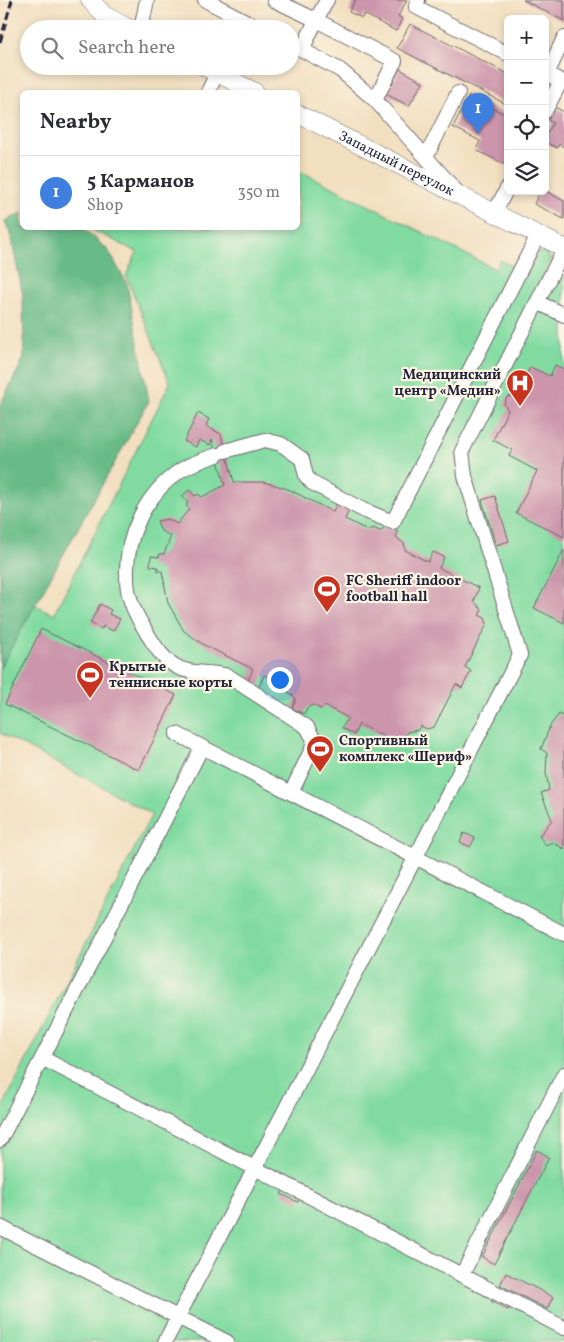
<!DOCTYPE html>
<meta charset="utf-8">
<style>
body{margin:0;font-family:Vollkorn,serif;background:#f7f7f7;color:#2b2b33}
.controls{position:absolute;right:15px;top:15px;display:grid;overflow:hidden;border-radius:8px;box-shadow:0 2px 8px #0003}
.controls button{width:45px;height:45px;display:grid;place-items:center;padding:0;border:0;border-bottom:1px solid #e1e1e2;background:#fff;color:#2b2b33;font:25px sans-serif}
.you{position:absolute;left:279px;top:679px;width:18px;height:18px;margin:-12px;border:4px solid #fff;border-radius:50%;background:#1a73e8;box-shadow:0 0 0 8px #1a73e833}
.badge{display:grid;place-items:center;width:32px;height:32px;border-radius:50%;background:#c8321e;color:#fff;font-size:16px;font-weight:700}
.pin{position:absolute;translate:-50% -41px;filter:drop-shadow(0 1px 2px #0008)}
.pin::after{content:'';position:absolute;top:26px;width:18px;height:15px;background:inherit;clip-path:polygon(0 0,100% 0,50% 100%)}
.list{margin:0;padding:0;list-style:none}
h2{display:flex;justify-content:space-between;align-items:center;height:65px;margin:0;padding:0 20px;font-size:21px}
h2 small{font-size:16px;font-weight:400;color:#7c7c81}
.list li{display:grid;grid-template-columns:32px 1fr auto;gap:15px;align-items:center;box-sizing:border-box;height:75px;padding:0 20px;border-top:1px solid #e1e1e2}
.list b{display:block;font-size:19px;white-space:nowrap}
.list p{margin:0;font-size:16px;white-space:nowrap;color:#7c7c81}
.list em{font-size:16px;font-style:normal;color:#7c7c81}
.icon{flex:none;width:28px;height:28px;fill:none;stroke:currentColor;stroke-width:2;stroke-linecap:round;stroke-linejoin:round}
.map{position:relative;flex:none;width:564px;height:1342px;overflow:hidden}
.search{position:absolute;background:#fff;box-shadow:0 2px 8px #0003;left:20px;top:20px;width:280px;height:55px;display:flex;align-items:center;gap:12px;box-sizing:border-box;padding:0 18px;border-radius:28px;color:#7c7c81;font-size:19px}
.panel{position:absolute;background:#fff;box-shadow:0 2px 8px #0003;left:20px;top:90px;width:280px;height:140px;border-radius:8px}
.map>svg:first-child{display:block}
</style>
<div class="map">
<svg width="564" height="1342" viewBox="0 0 564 1342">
<rect width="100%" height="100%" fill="#fcf5e5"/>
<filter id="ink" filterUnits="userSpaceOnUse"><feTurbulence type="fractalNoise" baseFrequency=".02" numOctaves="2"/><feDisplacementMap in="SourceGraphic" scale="10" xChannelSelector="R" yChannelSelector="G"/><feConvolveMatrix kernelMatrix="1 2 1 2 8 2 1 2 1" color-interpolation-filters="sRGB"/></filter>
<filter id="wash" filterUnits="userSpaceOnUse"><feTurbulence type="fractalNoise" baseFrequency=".0096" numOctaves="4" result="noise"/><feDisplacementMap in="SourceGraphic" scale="20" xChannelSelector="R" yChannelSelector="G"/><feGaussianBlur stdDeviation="1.12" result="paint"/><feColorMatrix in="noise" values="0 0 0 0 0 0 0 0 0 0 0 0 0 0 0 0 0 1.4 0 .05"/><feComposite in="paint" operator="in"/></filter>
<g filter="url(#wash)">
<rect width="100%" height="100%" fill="#f2dfc0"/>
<path fill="#81dba1" stroke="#527e6e" d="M 298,170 L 495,269 L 500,260 L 527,273 L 537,254 L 543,251 L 549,254 L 550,261 L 541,280 L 556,287 L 563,274 L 564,274 L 564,1342 L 0,1342 L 0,1112 L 152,814 L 0,733 L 0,621 L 14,595 L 54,614 L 170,383 L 126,276 L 137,252 L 89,228 L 298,228 Z"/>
<path fill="#68bb87" stroke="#456e61" d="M 22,213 L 22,228 L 83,228 L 108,250 L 127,284 L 149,401 L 0,668 L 0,405 L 24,358 L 23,295 L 10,233 L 5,221 Z"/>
<g id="blocks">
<path fill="#cc95ac" d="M 355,0 L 407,0 L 398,16 L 402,19 L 396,31 L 364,14 L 362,18 L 349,12 Z
M 523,0 L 564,0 L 564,21 Z
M 410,24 L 508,74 L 508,105 L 397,48 Z
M 400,69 L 423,82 L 409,106 L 386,94 Z
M 469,96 L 508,116 L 508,166 L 476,150 L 480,141 L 453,127 Z
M 555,107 L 564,112 L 564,147 L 559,144 L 557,148 L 545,142 L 545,137 L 553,123 L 548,120 Z
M 540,191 L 546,191 L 564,201 L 564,219 L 534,204 Z
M 555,365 L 564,369 L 564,537 L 516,513 L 537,471 L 509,456 L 512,450 L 493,440 L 508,410 L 504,404 L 507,397 L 516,395 L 530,367 L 550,376 Z
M 198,413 L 209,419 L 206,426 L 221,434 L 234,482 L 263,482 L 276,485 L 290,490 L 333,512 L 337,503 L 350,509 L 345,519 L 367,530 L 374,528 L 379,531 L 383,529 L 385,526 L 398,532 L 396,536 L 399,540 L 404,543 L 405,550 L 428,562 L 433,552 L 444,557 L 439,568 L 479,588 L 474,601 L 482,610 L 479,615 L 485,618 L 487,624 L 465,667 L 471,671 L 462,688 L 456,684 L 434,727 L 427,729 L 420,726 L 418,730 L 407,732 L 400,745 L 359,724 L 354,735 L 342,728 L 348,718 L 325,706 L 320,709 L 313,705 L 307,708 L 304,714 L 292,708 L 295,702 L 295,697 L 289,693 L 287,687 L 264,675 L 259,687 L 248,681 L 253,669 L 204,645 L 184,631 L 168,603 L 162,571 L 158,571 L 158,567 L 150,566 L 151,556 L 159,557 L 160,554 L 164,554 L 171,536 L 161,531 L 157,521 L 168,519 L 177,524 L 189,509 L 186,505 L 188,503 L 182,496 L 189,490 L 195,496 L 198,494 L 202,497 L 225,485 L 212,439 L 210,445 L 199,440 L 196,447 L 184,441 Z
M 495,496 L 509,541 L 496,545 L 482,500 Z
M 564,550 L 564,623 L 534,608 Z
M 100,604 L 111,610 L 109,614 L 120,619 L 113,631 L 103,626 L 102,629 L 90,623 Z
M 41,629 L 176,695 L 139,770 L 5,704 Z
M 559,714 L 564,717 L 564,849 L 552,842 L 546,845 L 539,836 L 552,820 L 541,793 L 549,790 L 546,773 L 547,753 L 541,749 L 550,726 Z
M 464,833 L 475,838 L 470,847 L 460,842 Z
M 537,1150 L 549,1157 L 494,1264 L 482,1257 Z
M 285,1188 L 301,1196 L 298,1202 L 281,1194 Z
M 506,1273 L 553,1297 L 547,1309 L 500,1285 Z
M 494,1295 L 511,1304 L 508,1310 L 491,1301 Z"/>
</g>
</g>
<g filter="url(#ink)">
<use href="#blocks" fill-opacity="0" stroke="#6b646a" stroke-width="1"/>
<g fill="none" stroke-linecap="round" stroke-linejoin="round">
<g stroke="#6b646a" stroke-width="16">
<path id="minor" d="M 205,0 L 261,29
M 274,0 L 316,20 L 302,50
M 327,0 L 316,20 L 395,61 L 375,100
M 418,0 L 416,7 L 508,54
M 141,29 L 147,0
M 291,44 L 340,70 L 375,100 L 457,192
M 545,73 L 561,81 L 545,111
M 547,74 L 564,38
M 208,92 L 217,73
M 426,157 L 458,93
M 494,213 L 508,187
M 537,302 L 564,315
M 225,451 L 265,440 L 281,444 L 302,459 L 306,476 L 312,483 L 363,510 L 393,522 L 538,235
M 217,455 C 205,459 192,463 181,470 C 146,493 125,536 127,578 C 127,595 135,614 144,628 C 153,643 162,660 179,668 C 194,675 212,671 228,676 L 307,727 L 314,740 L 312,749 L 291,793
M 177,734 L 564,934
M 42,1058 L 564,1328
M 0,1140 L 202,747
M 0,1227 L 227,1342
M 462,1275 L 564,1074
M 165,1342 L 520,655 L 465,476 L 462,451 L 564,249"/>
</g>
<g stroke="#6b646a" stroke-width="19">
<g id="major">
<path d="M 90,0 L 104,15 L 130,29"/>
<path d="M 203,66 L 255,92"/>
<path id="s1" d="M 298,114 L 564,248"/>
</g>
</g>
<use href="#minor" stroke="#fff" stroke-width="14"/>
<use href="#major" stroke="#fff" stroke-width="18"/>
<path stroke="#22223b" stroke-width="3" stroke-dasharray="8 4" stroke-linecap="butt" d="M 0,42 L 12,0"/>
</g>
</g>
<defs>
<g id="hospital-pin" transform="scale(1.4375)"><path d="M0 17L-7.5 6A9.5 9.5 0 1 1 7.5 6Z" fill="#c8321e" stroke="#fcf5e5"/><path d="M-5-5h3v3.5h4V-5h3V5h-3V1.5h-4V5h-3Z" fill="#fff"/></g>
<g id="stadium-pin" transform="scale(1.4375)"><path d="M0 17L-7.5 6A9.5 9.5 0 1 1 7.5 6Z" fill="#c8321e" stroke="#fcf5e5"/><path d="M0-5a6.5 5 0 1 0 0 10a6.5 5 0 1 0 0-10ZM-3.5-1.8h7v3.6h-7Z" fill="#fff"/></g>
</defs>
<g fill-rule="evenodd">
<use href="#hospital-pin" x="520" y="383"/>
<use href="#stadium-pin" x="327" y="589"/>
<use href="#stadium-pin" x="90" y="675"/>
<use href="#stadium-pin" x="320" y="749"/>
</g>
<g text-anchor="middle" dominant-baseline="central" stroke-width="4.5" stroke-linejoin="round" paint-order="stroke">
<g font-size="14" fill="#22223b" stroke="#fcf5e5">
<text stroke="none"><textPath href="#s1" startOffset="110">Западный переулок</textPath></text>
</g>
<g font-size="14" font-weight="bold" fill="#22223b" stroke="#fcf5e5" text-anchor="start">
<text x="501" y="375" text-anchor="end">Медицинский<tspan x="501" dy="16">центр «Медин»</tspan></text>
<text x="346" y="581">FC Sheriff indoor<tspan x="346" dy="16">football hall</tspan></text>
<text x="109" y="667">Крытые<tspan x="109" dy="16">теннисные корты</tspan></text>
<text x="339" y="741">Спортивный<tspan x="339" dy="16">комплекс «Шериф»</tspan></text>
</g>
</g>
</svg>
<div class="controls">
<button>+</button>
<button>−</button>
<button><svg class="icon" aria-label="locate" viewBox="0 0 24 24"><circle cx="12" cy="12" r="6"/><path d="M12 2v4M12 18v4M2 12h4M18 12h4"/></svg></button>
<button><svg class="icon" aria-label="layers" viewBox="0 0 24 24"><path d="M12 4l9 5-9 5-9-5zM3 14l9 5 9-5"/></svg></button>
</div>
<div class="you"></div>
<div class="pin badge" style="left:478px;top:134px;background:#3f7fe0">1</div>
<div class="search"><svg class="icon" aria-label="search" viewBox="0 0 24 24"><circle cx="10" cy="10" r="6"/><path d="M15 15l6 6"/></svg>Search here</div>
<section class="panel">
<h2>Nearby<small></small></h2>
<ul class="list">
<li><span class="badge" style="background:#3f7fe0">1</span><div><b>5 Карманов</b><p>Shop</p></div><em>350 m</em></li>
</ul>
</section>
</div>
